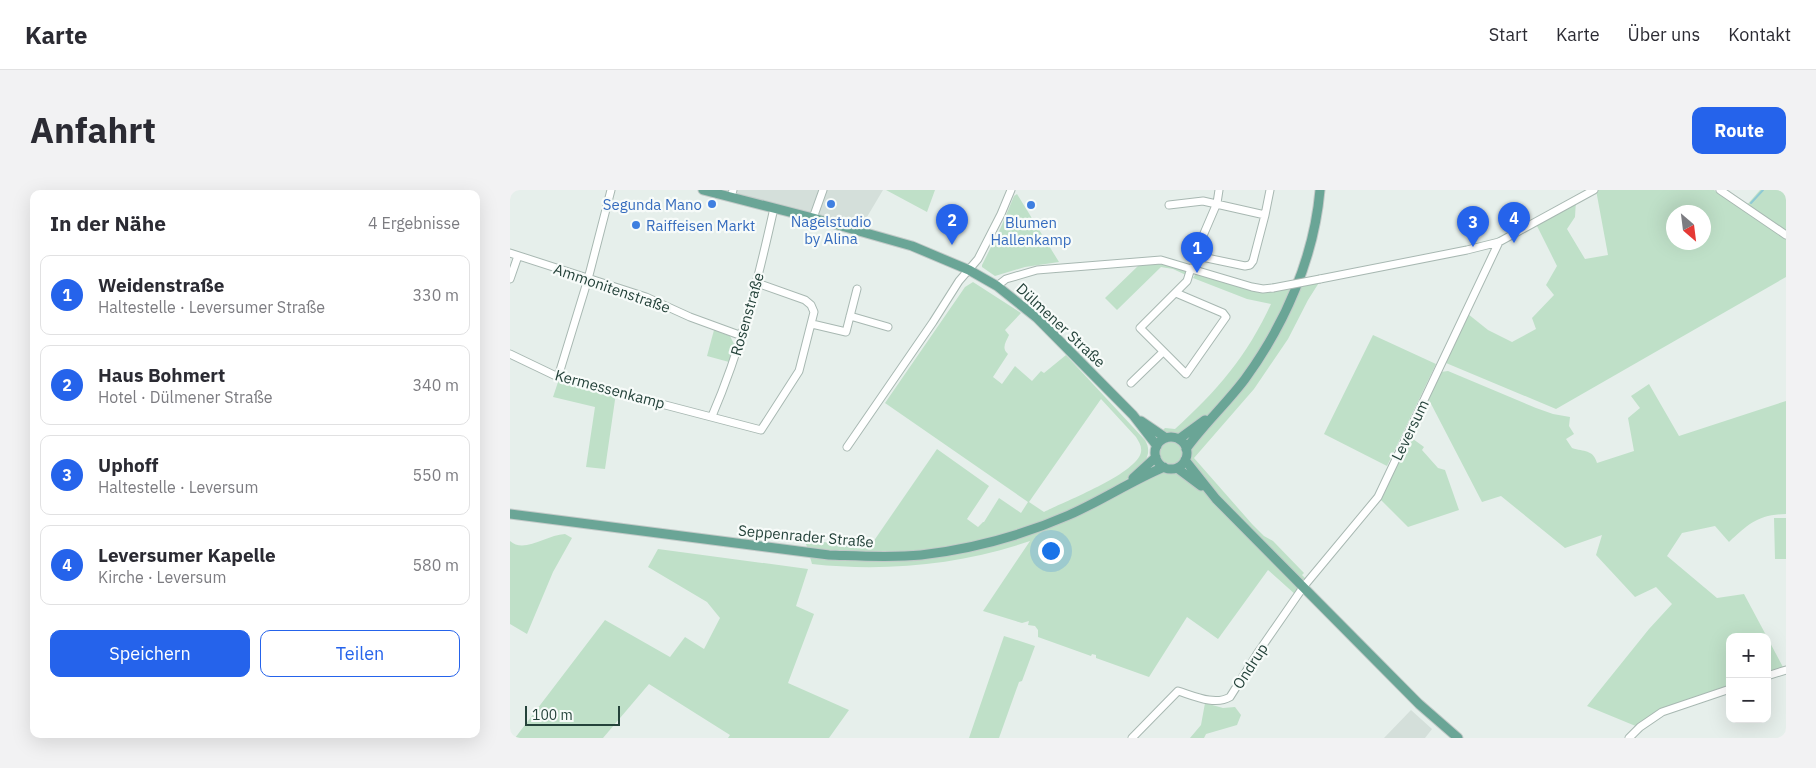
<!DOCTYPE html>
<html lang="de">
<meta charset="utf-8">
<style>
body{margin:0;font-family:"IBM Plex Sans",sans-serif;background:#f2f2f3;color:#2b2b33}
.controls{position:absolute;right:15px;bottom:15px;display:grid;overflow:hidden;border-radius:10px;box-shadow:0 5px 20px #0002}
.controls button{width:45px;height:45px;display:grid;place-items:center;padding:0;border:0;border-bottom:1px solid #e1e1e2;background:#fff;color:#2b2b33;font:25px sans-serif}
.compass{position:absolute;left:1156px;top:15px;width:45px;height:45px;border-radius:50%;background:#fff;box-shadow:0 5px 20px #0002;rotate:152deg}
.scale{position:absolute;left:15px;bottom:12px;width:95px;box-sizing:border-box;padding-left:5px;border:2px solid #24423a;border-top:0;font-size:14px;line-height:18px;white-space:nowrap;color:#24423a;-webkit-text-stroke:4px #f7fbf9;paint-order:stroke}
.you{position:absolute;left:540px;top:360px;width:18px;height:18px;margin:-12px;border:4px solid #fff;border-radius:50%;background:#1a73e8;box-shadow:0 0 0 8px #1a73e833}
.badge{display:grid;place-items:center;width:32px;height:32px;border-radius:50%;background:#2563eb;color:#fff;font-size:16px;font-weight:700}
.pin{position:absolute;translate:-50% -41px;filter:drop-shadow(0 1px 2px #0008)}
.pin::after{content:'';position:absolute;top:26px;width:18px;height:15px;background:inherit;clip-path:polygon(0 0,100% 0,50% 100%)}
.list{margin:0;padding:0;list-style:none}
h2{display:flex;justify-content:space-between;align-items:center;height:65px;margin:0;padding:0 20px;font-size:21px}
h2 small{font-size:16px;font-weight:400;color:#7c7c81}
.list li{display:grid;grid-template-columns:32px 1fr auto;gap:15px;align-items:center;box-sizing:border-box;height:80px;margin:0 10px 10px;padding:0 10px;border:1px solid #e1e1e2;border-radius:10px}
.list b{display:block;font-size:19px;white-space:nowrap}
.list p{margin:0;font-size:16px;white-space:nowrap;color:#7c7c81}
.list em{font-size:16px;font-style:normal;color:#7c7c81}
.actions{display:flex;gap:10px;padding:15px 20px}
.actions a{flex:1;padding:11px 0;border:1px solid #2563eb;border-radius:10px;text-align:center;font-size:18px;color:#2563eb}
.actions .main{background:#2563eb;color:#fff}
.map{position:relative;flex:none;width:1276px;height:548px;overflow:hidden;border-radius:10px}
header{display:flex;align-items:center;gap:30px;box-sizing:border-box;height:70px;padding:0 25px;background:#fff;border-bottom:1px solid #e1e1e2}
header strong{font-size:24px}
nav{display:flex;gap:28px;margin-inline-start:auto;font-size:18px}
.intro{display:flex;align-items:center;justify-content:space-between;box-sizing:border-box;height:120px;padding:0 30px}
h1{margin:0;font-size:35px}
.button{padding:12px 22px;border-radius:10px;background:#2563eb;color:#fff;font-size:18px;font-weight:700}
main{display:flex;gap:30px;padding:0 30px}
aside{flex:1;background:#fff;border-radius:10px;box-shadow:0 5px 20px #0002}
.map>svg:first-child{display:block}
</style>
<header>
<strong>Karte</strong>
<nav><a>Start</a><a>Karte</a><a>Über uns</a><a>Kontakt</a></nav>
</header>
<div class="intro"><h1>Anfahrt</h1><a class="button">Route</a></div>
<main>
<aside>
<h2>In der Nähe<small>4 Ergebnisse</small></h2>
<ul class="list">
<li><span class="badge">1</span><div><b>Weidenstraße</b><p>Haltestelle · Leversumer Straße</p></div><em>330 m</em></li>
<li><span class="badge">2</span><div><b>Haus Bohmert</b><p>Hotel · Dülmener Straße</p></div><em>340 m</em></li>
<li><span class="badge">3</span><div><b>Uphoff</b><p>Haltestelle · Leversum</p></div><em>550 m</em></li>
<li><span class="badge">4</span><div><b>Leversumer Kapelle</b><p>Kirche · Leversum</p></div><em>580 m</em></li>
</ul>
<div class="actions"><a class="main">Speichern</a><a>Teilen</a></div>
</aside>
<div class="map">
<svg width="1276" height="548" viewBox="0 0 1276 548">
<rect width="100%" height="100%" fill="#e6efeb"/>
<path fill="#d4dfda" d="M 216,0 L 373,0 L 351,37 Z
M 901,520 L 922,539 L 915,548 L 874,548 Z"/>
<path fill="#bfe0c8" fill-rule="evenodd" d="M 376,0 L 425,0 L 417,22 Z
M 1086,0 L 1204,0 L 1276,49 L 1276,87 L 1046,219 L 936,173 L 958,124 L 978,140 L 1002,152 L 1026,139 L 1022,128 L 1044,105 L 1036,95 L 1047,76 L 1025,32 L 1066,10 L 1065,27 L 1057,39 L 1075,69 L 1098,65 ZM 1164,22 L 1194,22 L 1194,52 L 1164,52 Z
M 1250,0 L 1276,0 L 1276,41 L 1236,16 Z
M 507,4 L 549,72 L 515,77 L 485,86 L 472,77 L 472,75 L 491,37 L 504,6 Z
M 637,72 L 659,74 L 677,81 L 676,85 L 663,79 L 651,77 L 607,120 L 595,108 L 629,75 L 634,75 Z
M 686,83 L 747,102 L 755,103 L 782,97 C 759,146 732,202 686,234 C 681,237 675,243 670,244 C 665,246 656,244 651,242 L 655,238 L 665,239 C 707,201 737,166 761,114 L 737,109 L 683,88 Z
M 810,91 L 798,110 L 778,149 L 744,199 L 684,268 L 742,334 L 754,346 L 763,351 L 794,383 L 792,385 L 796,389 L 791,389 L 713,311 L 681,273 L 681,257 L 709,225 L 791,95 Z
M 463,92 L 511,123 L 495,140 L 499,145 C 496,152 491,158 498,164 L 483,187 L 492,194 L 505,176 L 522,191 L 531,181 L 534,183 L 556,165 L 635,250 C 646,268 626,283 613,292 C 549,334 469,358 393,362 C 361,363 330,361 298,360 L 295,351 L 361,355 L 427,259 L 479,296 L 457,329 L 468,337 L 473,332 L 474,332 L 489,308 L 511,323 L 518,312 L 375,213 L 455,97 ZM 591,209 L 626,247 C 629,252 632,256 631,262 C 627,284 553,312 534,322 L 519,312 Z
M 204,140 L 220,146 L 224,154 L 219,172 L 197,166 Z
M 863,145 L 926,174 L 877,276 L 814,244 Z
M 938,181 L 1026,218 L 1043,224 L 1060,227 L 1059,236 L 1064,244 L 1056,249 L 1062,258 C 1074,262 1083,259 1087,273 L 1124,261 L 1118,228 L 1130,218 L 1121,206 L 1139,194 L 1169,246 L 1276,211 L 1276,324 C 1247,325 1239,334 1219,352 L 1205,336 L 1172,343 L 1157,366 L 1207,408 L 1234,404 L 1257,447 L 1220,447 L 1220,498 L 1151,521 L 1128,537 L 1077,516 L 1139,439 L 1162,414 L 1146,397 L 1125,407 L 1086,365 L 1092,345 L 1055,358 L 991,306 L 972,312 L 918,208 L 931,182 Z
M 48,192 L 106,203 L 95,279 L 76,277 L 85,217 L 43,207 Z
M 899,246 L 914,257 L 912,260 L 928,278 L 935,280 L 949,320 L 898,337 L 869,308 Z
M650 263a11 11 0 1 1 22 0a11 11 0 1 1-22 0Z
M 652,281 L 670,283 L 676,286 L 700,307 L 788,396 L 786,405 L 758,380 L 708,449 L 677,427 L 639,487 L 586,468 L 586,465 L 582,464 L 581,466 L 528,447 L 528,440 L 525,436 L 518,435 L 519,431 L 512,433 L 473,421 L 520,351 C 451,375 375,382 302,374 L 300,367 L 315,369 L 475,358 Z
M 1264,328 L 1276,328 L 1276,369 L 1265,369 Z
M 55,344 L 62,348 L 43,382 L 17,444 L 0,434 L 0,351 C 14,364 36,345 55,344 Z
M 148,359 L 298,379 L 286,416 L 304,424 L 278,493 L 339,520 L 319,548 L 218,548 L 220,545 L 139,494 L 93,548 L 5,548 L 95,430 L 160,467 L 175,447 L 194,459 L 210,428 L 197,412 L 138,377 Z
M 494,446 L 525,456 L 512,491 L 509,492 L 489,548 L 459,548 Z
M 1257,447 L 1274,479 L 1257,485 Z
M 695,513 L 713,518 L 725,517 L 731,525 L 727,535 L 696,544 L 694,548 L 680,548 L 691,535 Z"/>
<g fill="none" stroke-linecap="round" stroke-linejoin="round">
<path stroke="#8ec9d4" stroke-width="2" d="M 1241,13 L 1253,0"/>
<g stroke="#a8b8b2" stroke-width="9">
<path id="minor" d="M 1210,0 L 1276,45
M 221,7 L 223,0
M 659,15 L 693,11 L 755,25 L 743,71 L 740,75 L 735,76 L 692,67 L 686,62 L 707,13 L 709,0
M 755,25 L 760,0
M 303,28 L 313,0
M 0,63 L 136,107 L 180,127 L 232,146
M 0,89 L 8,66
M 810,89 L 957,60 L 989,52 L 1084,0
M 487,96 L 496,89 L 527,80 L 651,70 L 742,97 L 753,99 L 763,98
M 666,103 L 713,123 L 716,127 L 676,184 L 630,138 L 677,91 L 681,78
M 340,126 L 378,137
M 302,134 L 336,142 L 347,99
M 0,164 L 48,187 L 251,240 L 289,181 L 304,122 L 301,115 L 295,110 L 247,93
M 48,187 L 78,89 L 101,0
M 621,193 L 653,162
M 202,226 C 231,159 248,90 264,18
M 337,257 L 423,132 L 449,91 L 468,69 L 491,24 L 501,0
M 1257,486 L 1276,480
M 622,548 L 668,501 C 684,506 705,516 720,507 L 749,461 L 794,396 L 868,307 L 989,52
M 1119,548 L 1130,537 L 1152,522 L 1220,499"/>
</g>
<g stroke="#c2cac8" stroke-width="11">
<path id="major" d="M 193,0 L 303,28 L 402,56 L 459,80 L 487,96 L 527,128 L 623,225 L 647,256
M 631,231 L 656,248
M645 263a16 16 0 1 1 32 0a16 16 0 1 1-32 0Z
M 669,249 L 695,230
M 676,259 C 694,234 717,213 735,189 C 775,134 804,68 810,0
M 675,270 L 706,309 L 909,514 L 948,548
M 667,278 L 691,296
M 623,288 L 646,267
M 0,324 L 319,365 C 350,366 381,368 411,365 C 462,359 511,346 559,325 C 591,311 621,291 654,277"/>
</g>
<use href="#minor" stroke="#fff" stroke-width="7"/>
<use href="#major" stroke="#6aa596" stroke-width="9"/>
<g stroke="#a8b8b2" stroke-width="9" stroke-linecap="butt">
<path id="minor-bridge" d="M 763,98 L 810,89"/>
</g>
<use href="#minor-bridge" stroke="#fff" stroke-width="7"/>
</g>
<g fill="#3f7fe0" stroke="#f7fbf9" stroke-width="2">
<circle cx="202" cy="14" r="5"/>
<circle cx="321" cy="14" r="5"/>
<circle cx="521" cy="15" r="5"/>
<circle cx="126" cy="35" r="5"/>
</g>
<g text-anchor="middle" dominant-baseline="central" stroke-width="4.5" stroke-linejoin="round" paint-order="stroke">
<g font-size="15" fill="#366cbe" stroke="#f7fbf9">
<text x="192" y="14" text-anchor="end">Segunda Mano</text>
<text x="321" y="31">Nagelstudio<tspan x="321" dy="17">by Alina</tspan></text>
<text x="521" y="32">Blumen<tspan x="521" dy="17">Hallenkamp</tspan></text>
<text x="136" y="35" text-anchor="start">Raiffeisen Markt</text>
</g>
<g font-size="15" fill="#24423a" stroke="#f7fbf9">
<text transform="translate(102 98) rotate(19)">Ammonitenstraße</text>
<text transform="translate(237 124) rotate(-74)">Rosenstraße</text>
<text transform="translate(551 135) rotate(43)">Dülmener Straße</text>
<text transform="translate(100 199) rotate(15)">Kermessenkamp</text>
<text transform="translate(900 240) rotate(-64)">Leversum</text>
<text transform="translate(296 346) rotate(5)">Seppenrader Straße</text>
<text transform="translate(740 476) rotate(-57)">Ondrup</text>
</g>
</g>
</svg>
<div class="controls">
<button>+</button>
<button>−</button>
</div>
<svg class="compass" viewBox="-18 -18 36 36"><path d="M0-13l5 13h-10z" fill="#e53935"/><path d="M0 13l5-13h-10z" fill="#7c7c81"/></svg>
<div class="scale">100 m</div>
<div class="you"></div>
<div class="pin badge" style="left:687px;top:83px">1</div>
<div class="pin badge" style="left:442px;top:55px">2</div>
<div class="pin badge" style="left:963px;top:57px">3</div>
<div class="pin badge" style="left:1004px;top:53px">4</div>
</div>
</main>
